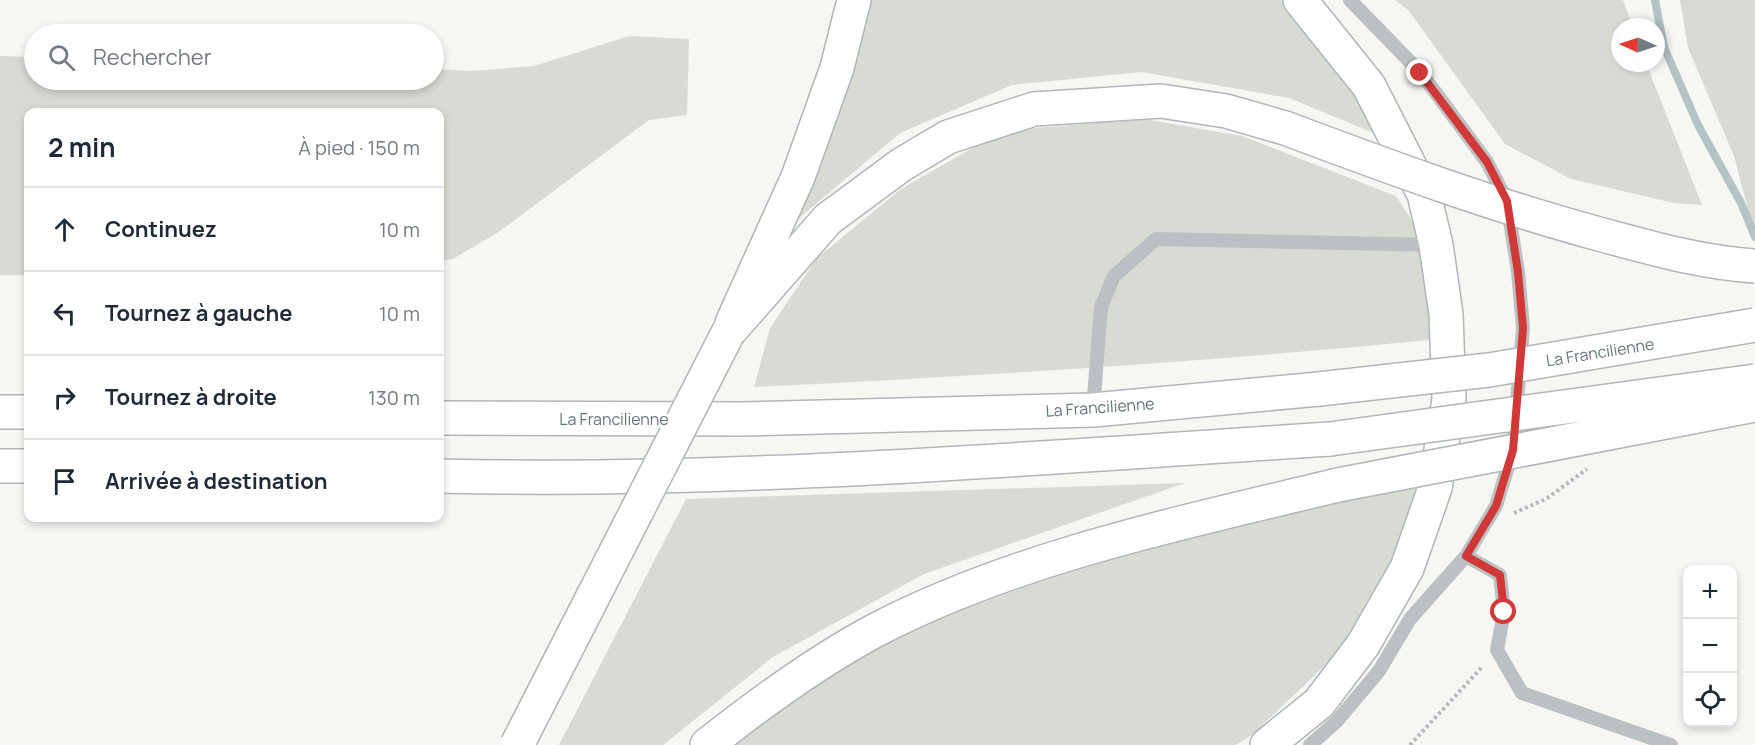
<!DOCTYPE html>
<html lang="fr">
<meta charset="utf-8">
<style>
body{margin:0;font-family:Manrope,sans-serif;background:#f2f2f3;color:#1f2937}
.controls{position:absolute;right:18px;bottom:18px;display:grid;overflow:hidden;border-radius:12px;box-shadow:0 3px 9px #0003}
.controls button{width:54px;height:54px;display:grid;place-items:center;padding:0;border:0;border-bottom:2px solid #e0e1e3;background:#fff;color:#1f2937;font:30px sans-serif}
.compass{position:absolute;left:1611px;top:18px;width:54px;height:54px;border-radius:50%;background:#fff;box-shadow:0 3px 9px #0003;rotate:273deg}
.stop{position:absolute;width:18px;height:18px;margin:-14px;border:4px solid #d13938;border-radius:50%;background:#fff}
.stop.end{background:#d13938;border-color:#fff;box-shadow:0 2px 6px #0008}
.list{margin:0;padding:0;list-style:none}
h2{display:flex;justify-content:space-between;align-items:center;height:78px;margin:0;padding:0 24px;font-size:26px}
h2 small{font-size:20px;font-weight:400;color:#747a83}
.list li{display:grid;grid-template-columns:39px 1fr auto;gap:18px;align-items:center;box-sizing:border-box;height:84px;padding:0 24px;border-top:2px solid #e0e1e3}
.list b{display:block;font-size:22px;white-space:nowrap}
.list em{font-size:20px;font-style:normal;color:#747a83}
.icon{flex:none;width:33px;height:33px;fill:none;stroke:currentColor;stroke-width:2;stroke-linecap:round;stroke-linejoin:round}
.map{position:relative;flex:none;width:1755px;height:745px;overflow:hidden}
.search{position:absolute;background:#fff;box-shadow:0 3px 9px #0003;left:24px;top:24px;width:420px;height:66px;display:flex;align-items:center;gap:15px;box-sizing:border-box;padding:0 21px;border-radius:33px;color:#747a83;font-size:22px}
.panel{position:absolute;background:#fff;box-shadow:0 3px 9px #0003;left:24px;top:108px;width:420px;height:414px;border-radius:12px}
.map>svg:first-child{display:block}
</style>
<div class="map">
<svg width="1755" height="745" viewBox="0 0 1755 745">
<rect width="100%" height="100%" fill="#f6f6f3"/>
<path fill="#d7dbd3" d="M 870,0 L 1283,0 L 1356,88 L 1381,136 L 1289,98 L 1142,72 L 1012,85 L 900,133 L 785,230 L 865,23 Z
M 1395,0 L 1623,0 L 1633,27 L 1620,27 L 1620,63 L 1646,63 L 1702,205 L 1674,203 L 1571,179 L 1505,144 L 1409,11 Z
M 1680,0 L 1755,0 L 1755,236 L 1734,156 L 1688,48 Z
M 629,36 L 689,39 L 687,115 L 649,120 L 500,231 L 453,259 L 440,261 L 440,112 L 28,112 L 28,275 L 0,275 L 0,56 L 34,57 L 34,80 L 434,80 L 434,69 L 471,71 L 534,66 Z
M 1144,119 L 1242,136 L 1396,196 L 1415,225 L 1428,301 L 1429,340 C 1205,362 980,376 754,387 L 770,328 L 817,258 L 901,189 L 1002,131 Z
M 1427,478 L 1391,561 L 1337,654 L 1252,735 L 1235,745 L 732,745 L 780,704 L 904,631 L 1019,589 L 1201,531 Z
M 1185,483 L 924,574 L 773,657 L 663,745 L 559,745 L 686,499 Z"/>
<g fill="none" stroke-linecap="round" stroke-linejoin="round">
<path stroke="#b4c3c4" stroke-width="8" d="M 1655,0 L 1664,47 L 1698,125 L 1741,203 L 1755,237"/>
<g stroke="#afb6b7" stroke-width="36">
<path id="primary" d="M 732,323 L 798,177 L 837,68 L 854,0
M 1267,745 L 1319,703 L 1363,645 L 1407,568 L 1435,488 L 1449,399 L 1446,314 L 1436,245 L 1424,194 L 1369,86 L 1300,0"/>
</g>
<g stroke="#b1b6b8" stroke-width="36">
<path id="motorway" d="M 728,333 L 828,219 L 901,165 L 948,137 L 1034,109 L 1161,101 L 1226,111 L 1285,128
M 0,412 L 28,412
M 440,418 L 743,419 L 1093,410 L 1319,389
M 0,466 L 28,466
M 440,476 C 736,483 1034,458 1330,439
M 707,745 C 760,703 816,662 876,630 C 1016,557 1185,522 1338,485"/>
</g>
<path stroke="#b6babc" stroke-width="4" stroke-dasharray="3 3" stroke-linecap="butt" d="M 1514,513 L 1546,499 L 1587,469
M 1410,745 L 1483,666"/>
<path stroke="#bbc1c3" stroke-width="14" d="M 1093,410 L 1101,307 L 1114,276 L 1156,239 L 1436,245
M 1466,556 L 1500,575 L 1504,612 L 1497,650 L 1522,693 L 1671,745
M 1310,745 L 1337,721 L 1379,671 L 1410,619 L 1466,556 L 1496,506 L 1513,450 L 1523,328 L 1518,272 L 1507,201 L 1487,162 L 1421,73 L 1350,0"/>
<use href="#primary" stroke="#fff" stroke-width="33"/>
<use href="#motorway" stroke="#fff" stroke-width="33"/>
<g stroke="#afb6b7" stroke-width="36" stroke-linecap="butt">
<path id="primary-bridge" d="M 517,745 L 728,333"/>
</g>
<g stroke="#b1b6b8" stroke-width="36" stroke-linecap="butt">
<path id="motorway-bridge" d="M 1285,128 C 1389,167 1492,205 1599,234 C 1651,248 1702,263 1755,266
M 1319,389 L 1489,370 L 1755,325
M 1330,439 L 1755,381
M 1338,485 L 1755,405"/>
</g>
<use href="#primary-bridge" stroke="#fff" stroke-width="33"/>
<use href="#motorway-bridge" stroke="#fff" stroke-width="33"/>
</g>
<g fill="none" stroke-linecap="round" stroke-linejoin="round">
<path stroke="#d13938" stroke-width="8" d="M 1420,73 L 1487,162 L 1507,201 L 1518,272 L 1523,328 L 1513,450 L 1496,506 L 1466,556 L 1500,575 L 1504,612"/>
</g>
<g text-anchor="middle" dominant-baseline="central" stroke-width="6" stroke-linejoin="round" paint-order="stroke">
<g font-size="16" fill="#64777b" stroke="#fff">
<text transform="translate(1600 352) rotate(-9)">La Francilienne</text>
<text transform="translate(1100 407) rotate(-4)">La Francilienne</text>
<text x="614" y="419">La Francilienne</text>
</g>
</g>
</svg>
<div class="controls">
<button>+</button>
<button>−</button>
<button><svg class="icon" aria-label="locate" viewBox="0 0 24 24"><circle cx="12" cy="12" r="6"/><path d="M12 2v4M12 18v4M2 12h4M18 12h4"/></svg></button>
</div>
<svg class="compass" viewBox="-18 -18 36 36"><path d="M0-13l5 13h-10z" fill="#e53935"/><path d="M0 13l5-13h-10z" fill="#747a83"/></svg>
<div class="stop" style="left:1504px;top:612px"></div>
<div class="stop end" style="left:1420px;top:73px"></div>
<div class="search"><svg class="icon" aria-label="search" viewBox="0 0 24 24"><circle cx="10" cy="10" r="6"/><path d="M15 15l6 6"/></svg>Rechercher</div>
<section class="panel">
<h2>2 min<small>À pied · 150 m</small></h2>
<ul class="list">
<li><svg class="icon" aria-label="ahead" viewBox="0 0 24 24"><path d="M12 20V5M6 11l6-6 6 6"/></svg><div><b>Continuez</b></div><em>10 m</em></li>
<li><svg class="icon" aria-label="left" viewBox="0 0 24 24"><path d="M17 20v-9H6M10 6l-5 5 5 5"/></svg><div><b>Tournez à gauche</b></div><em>10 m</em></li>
<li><svg class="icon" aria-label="right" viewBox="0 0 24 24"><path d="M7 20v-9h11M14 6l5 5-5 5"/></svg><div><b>Tournez à droite</b></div><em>130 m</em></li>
<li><svg class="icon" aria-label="arrive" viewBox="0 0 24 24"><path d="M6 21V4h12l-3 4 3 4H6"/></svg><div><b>Arrivée à destination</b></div></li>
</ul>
</section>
</div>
